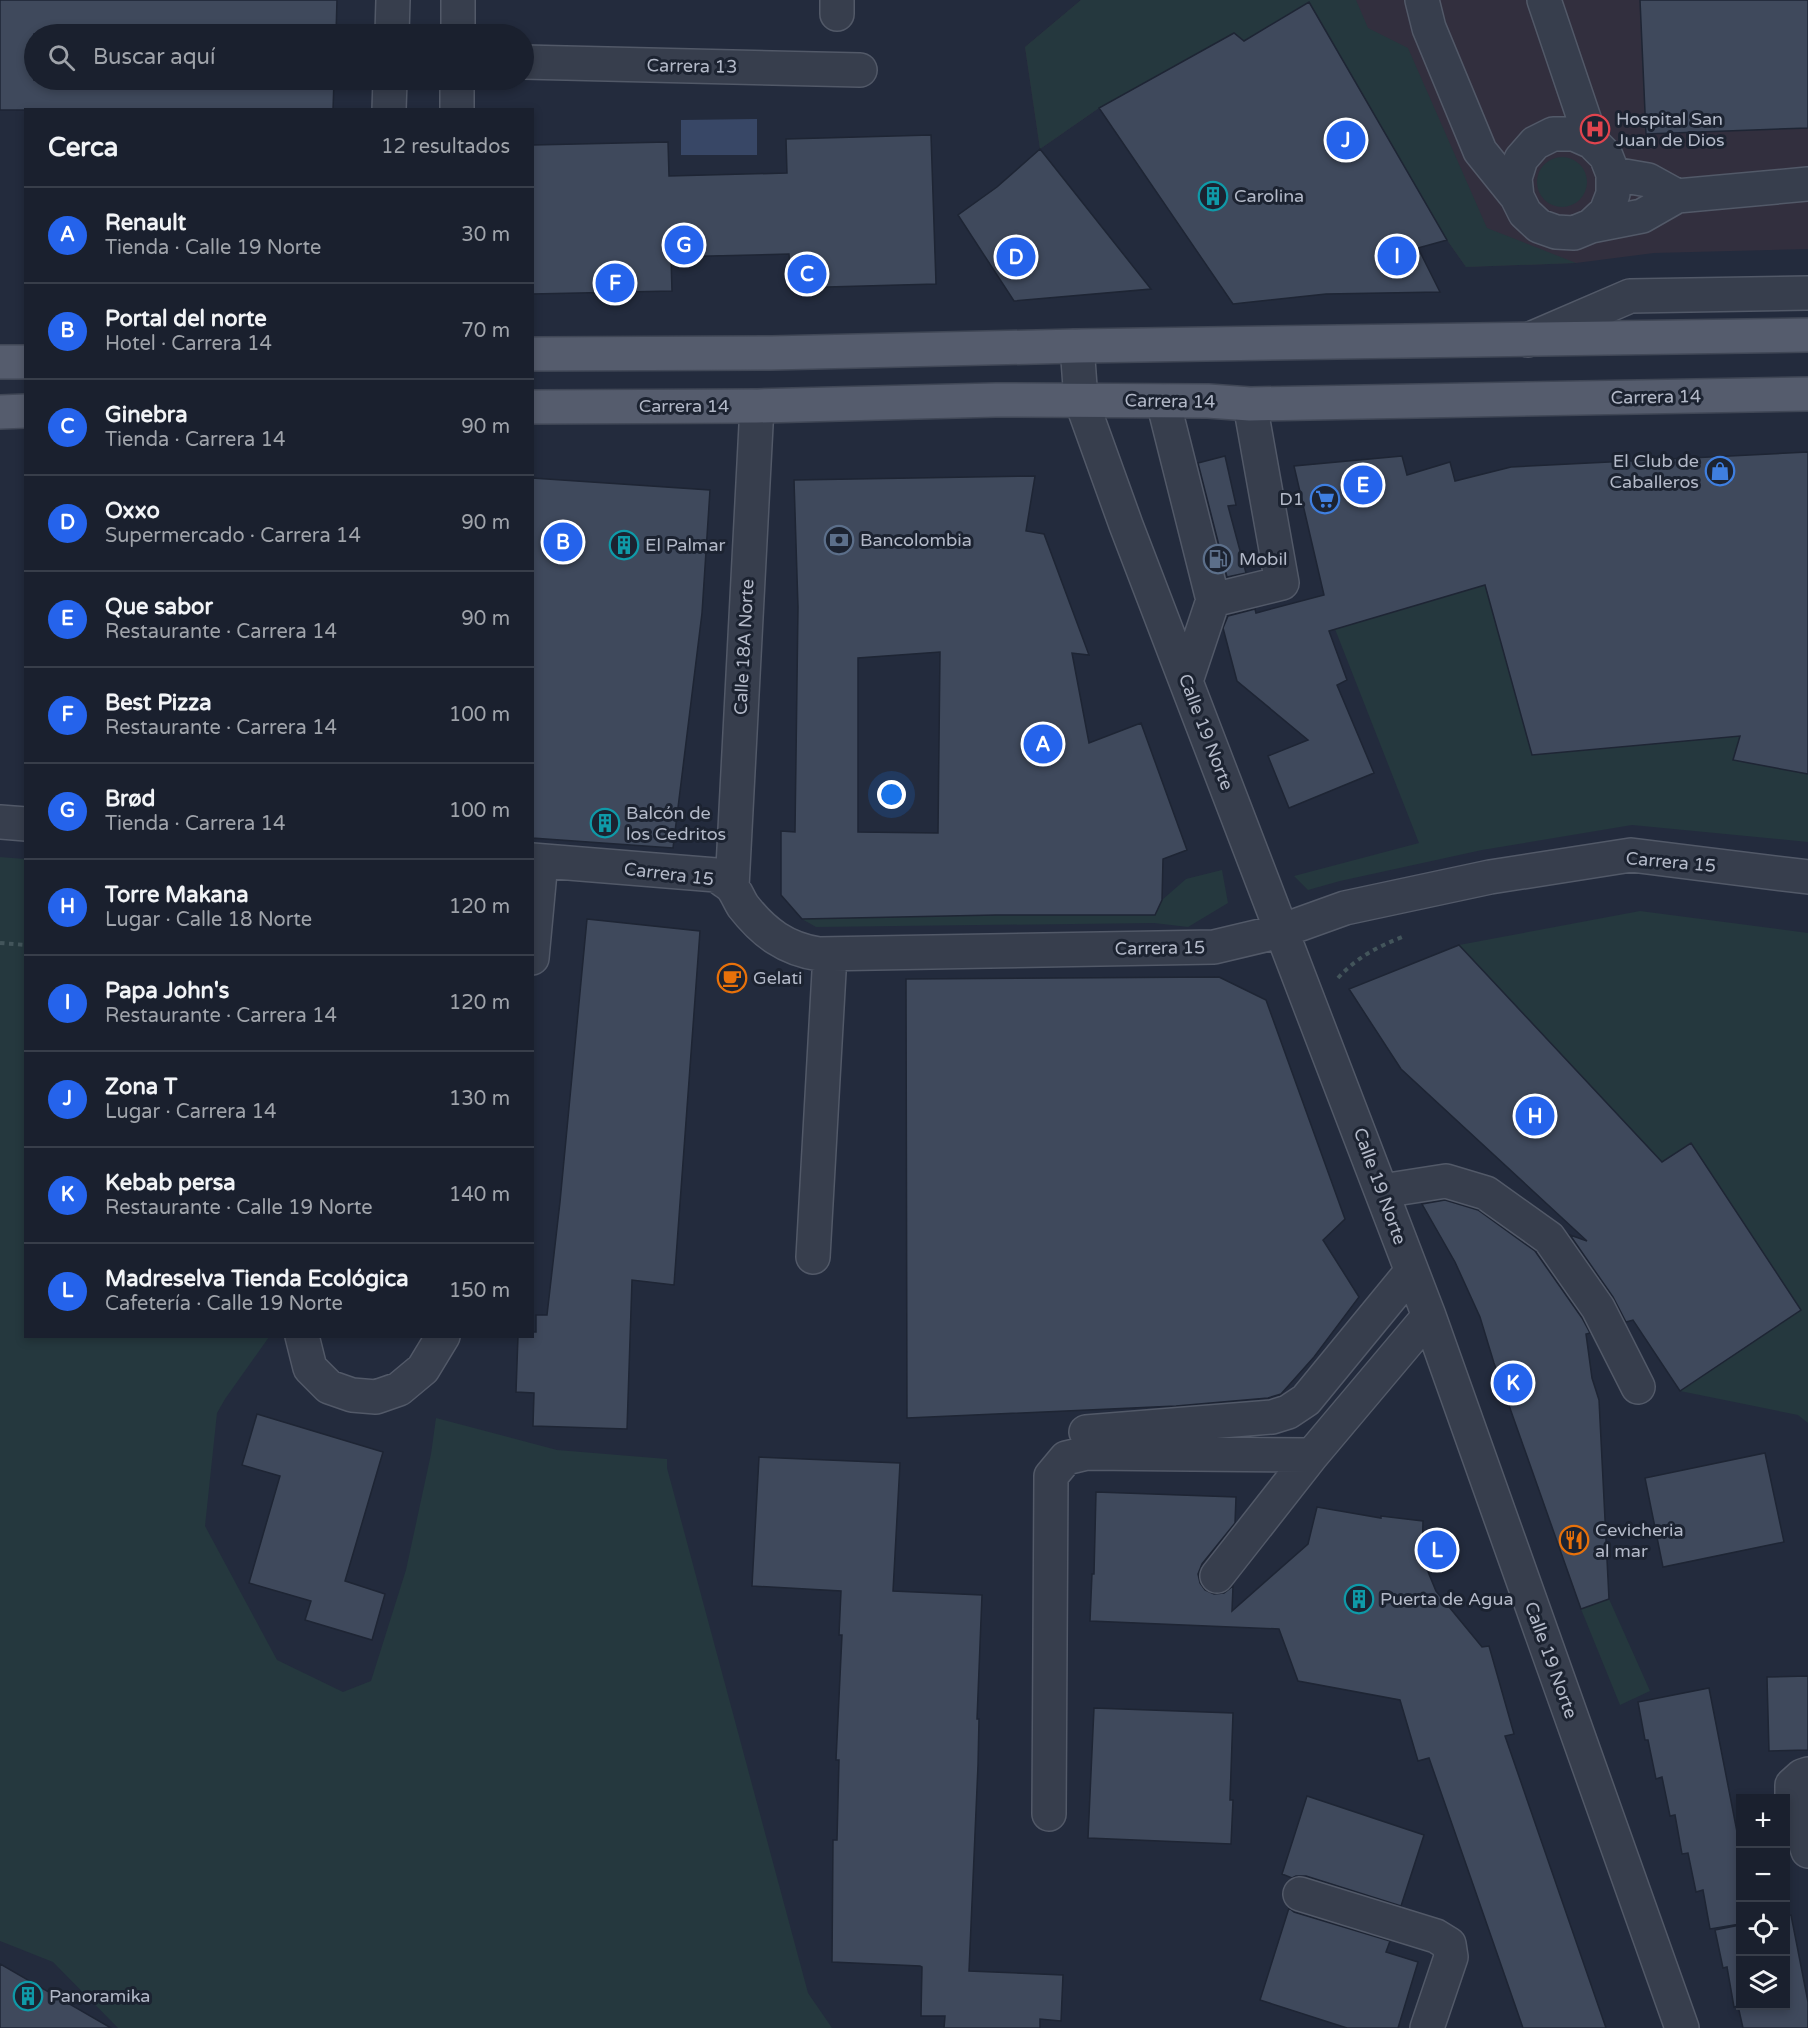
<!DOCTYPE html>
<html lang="es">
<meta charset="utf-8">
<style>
body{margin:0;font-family:"Varela Round",sans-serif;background:#232836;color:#f1f3f6}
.controls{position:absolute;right:18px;bottom:18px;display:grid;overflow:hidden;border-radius:0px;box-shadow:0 3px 9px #0003}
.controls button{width:54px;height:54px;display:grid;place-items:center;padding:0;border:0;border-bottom:2px solid #383e4a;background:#1a202e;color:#f1f3f6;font:30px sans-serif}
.you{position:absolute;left:892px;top:795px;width:21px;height:21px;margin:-15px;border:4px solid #fff;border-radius:50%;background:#1a73e8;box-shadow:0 0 0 9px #1a73e833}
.badge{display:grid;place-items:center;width:39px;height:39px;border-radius:50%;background:#2563eb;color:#fff;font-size:20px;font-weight:700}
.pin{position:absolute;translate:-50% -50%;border:3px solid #fff;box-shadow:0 2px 6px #0006}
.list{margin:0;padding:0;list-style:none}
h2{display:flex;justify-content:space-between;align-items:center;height:78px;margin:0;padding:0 24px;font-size:26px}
h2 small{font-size:20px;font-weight:400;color:#9fa3aa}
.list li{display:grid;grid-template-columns:39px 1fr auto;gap:18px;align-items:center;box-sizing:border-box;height:96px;padding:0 24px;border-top:2px solid #383e4a}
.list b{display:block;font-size:22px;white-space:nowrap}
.list p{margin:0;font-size:20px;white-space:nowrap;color:#9fa3aa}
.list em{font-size:20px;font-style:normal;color:#9fa3aa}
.icon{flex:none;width:33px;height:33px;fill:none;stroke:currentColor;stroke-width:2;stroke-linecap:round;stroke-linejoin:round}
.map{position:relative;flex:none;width:1808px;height:2028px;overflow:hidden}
.search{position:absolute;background:#1a202e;box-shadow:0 3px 9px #0003;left:24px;top:24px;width:510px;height:66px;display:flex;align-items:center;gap:15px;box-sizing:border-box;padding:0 21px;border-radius:33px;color:#9fa3aa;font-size:22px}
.panel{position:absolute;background:#1a202e;box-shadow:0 3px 9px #0003;left:24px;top:108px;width:510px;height:1230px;border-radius:0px}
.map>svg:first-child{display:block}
</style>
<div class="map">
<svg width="1808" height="2028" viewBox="0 0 1808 2028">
<rect width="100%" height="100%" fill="#232b3d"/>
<path fill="#322f3e" d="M 1081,0 L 1808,0 L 1808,249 L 1654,253 L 1576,263 L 1466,267 L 1447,240 L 1309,2 L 1244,41 L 1234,33 L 1099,108 L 1040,149 L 1025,47 Z"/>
<path fill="#25383e" d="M 1081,0 L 1356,0 L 1368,28 L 1408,48 L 1487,228 L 1576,263 L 1466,267 L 1447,240 L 1309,2 L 1244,41 L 1234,33 L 1099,108 L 1040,149 L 1025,47 Z
M1537 182a25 25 0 1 1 50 0a25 25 0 1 1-50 0Z
M 1485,585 L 1532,754 L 1740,736 L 1734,760 L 1808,774 L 1808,842 L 1632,825 L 1482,850 L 1340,881 L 1308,890 L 1294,876 L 1419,843 L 1335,629 Z
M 0,857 L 25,859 L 26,1336 L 269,1337 L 225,1399 L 217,1413 L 205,1526 L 277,1660 L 343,1692 L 371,1681 L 406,1570 L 431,1454 L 436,1418 L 557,1450 L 667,1459 L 667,1468 L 808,1993 L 832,2028 L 118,2028 L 53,1962 L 0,1941 Z
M 1222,870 L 1228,903 L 1188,927 L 1154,923 L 816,927 L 802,919 L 996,915 L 1154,915 L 1162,900 L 1186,879 Z
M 1640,911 L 1808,933 L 1808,1423 L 1798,1415 L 1680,1391 L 1801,1310 L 1691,1143 L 1662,1162 L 1459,945 Z
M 1609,1599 L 1650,1691 L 1620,1705 L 1581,1609 Z"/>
<path fill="#384766" d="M 757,119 L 757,155 L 681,155 L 681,120 Z"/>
<path fill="#3f495c" stroke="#1e2534" stroke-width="1.5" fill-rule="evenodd" d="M 0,0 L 337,0 L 336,34 L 34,34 L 34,80 L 334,80 L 333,110 L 0,110 Z
M 1640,0 L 1808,0 L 1808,128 L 1646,134 Z
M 1309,2 L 1447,240 L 1418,248 L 1440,292 L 1326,294 L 1233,304 L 1099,108 L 1234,33 L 1244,41 Z
M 931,135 L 936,284 L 791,288 L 789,254 L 671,257 L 672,291 L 532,294 L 532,145 L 668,142 L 669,176 L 787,173 L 786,139 Z
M 1040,149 L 1151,289 L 1014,301 L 958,215 L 997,187 Z
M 1808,452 L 1808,774 L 1733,760 L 1740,736 L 1532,755 L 1485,585 L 1329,631 L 1347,680 L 1337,685 L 1374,773 L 1289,808 L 1268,756 L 1308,740 L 1237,681 L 1223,628 L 1228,616 L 1255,609 L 1256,613 L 1324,595 L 1294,466 L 1402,456 L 1407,475 L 1450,462 L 1455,481 L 1511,467 Z
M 1225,456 L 1236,505 L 1228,506 L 1246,573 L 1227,577 L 1198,463 Z
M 1035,476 L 1026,531 L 1044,534 L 1089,655 L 1072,653 L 1089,743 L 1141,723 L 1187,850 L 1163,859 L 1162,900 L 1155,915 L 996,915 L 802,919 L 781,895 L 781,831 L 795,832 L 798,607 L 794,480 ZM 940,652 L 938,833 L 858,832 L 858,658 Z
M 532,478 L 710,490 L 702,613 L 673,848 L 532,838 Z
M 587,919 L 700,931 L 674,1285 L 632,1280 L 627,1429 L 533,1426 L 534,1393 L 516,1392 L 518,1336 L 532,1336 L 532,1332 L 536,1332 L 536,1315 L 547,1315 L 560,1202 Z
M 1459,945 L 1662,1162 L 1691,1143 L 1801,1310 L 1680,1391 L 1633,1320 L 1626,1322 L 1613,1297 L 1570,1235 L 1587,1241 L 1401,1069 L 1349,989 Z
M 1219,977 L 1266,1000 L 1345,1219 L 1323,1240 L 1359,1297 L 1314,1357 L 1281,1394 L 1268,1398 L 1176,1406 L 907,1418 L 906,979 Z
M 1445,1200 L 1478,1210 L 1535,1251 L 1582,1318 L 1590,1333 L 1586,1334 L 1592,1378 L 1599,1400 L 1609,1599 L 1581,1609 L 1494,1363 L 1480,1317 L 1455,1262 L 1422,1204 Z
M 257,1414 L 383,1452 L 345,1581 L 385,1594 L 372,1640 L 305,1620 L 311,1601 L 249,1583 L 280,1476 L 242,1465 Z
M 1765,1453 L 1784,1542 L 1663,1567 L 1645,1478 Z
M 759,1457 L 900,1463 L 893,1591 L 982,1595 L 977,1719 L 979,1719 L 978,1765 L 969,1971 L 1063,1975 L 1061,2021 L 1040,2019 L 1040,2028 L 944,2028 L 945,2016 L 921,2016 L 922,1967 L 920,1966 L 832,1962 L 833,1840 L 837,1840 L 839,1760 L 836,1760 L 842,1635 L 839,1635 L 841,1591 L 752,1586 Z
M 1096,1492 L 1236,1497 L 1235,1523 L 1202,1564 L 1198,1574 L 1200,1583 L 1205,1590 L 1214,1594 L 1224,1593 L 1233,1586 L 1232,1611 L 1308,1544 L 1317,1507 L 1381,1518 L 1381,1516 L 1423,1521 L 1422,1557 L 1436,1591 L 1482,1647 L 1489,1646 L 1514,1734 L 1505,1736 L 1606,2028 L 1523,2028 L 1429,1758 L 1418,1761 L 1400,1700 L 1298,1681 L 1279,1629 L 1090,1621 L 1092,1574 L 1094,1574 Z
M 1808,1676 L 1808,1750 L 1769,1751 L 1767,1677 Z
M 1709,1688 L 1740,1847 L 1740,1924 L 1710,1929 L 1703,1890 L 1696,1892 L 1688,1853 L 1682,1854 L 1675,1815 L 1670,1816 L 1662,1777 L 1656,1779 L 1648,1740 L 1645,1740 L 1638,1702 Z
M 1094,1708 L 1233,1713 L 1230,1800 L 1233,1800 L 1231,1844 L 1088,1838 Z
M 1307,1796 L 1424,1835 L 1401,1906 L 1306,1876 L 1296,1876 L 1292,1878 L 1282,1874 Z
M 1289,1908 L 1294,1912 L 1390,1941 L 1386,1952 L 1418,1962 L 1398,2028 L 1347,2028 L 1260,2000 Z
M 1791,1915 L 1808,2002 L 1808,2028 L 1743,2028 L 1738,2006 L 1734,2007 L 1727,1967 L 1723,1968 L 1715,1930 L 1740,1925 L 1740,2006 L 1785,2006 L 1785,1916 Z
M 0,1964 L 111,2028 L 0,2028 Z"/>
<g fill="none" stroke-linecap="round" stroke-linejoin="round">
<g stroke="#525968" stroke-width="36">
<path id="minor" d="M 1422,0 L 1429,28 L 1480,151 L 1517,197
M 1544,0 L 1592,142
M 837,14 L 837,0
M 392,34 L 393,0
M 458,34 L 458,0
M 524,62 L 860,70
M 389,110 L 390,80
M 457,110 L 457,80
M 1613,174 L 1648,180 L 1677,196
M 1591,226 L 1606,212 L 1613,194 L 1613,174 L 1606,156 L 1592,142 L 1574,134 L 1553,134 L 1535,143 L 1521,159 L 1515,178 L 1517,197 L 1525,213 L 1539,226 L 1556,232 L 1574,233 L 1591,226 L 1642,216 L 1677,196 L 1808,184
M 1528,340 L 1630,296 L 1808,293
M 1077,346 L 1081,400 L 1126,525 L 1429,1316 L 1682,2028
M 1163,401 L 1213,600 L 1186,681
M 1213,600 L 1282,583 L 1250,404
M 0,822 L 26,824
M 532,860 L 716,875 C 721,879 727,882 731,886 C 736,891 739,900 743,906 C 764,933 786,949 819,954 L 1214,947 L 1281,931 L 1345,908 L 1490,877 L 1631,855 L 1808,877
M 732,887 L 757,406
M 532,958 L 541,861
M 1382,1191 L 1446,1181 L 1486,1193 L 1549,1238 L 1598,1308 L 1638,1387
M 813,1257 L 830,954
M 302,1336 L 310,1368 L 329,1387 L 352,1395 L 376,1397 L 399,1389 L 423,1369 L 443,1336
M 1086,1432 L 1272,1417 L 1288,1412 L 1306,1400 L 1411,1272
M 1217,1576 L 1312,1455 L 1429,1316
M 1808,1774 L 1802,1776 L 1792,1785 L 1792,1803 L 1808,1851
M 1049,1814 L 1051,1476 L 1066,1458 L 1087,1453 L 1312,1455
M 1300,1894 L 1436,1936 L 1449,1944 L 1451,1957 L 1427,2028"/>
</g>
<g stroke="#404756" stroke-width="36">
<path id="major" d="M 532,354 L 771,353 L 1077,346 L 1808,335
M 0,362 L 26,362
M 532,407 L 757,406 L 996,400 L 1208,401 L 1250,404 L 1808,394
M 0,412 L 26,411"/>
</g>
<path stroke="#43555b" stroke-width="4" stroke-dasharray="4.5 4.5" stroke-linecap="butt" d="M 0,943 L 26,945
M 1338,978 C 1356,958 1377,947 1402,937"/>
<use href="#minor" stroke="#373e4d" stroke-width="33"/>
<use href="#major" stroke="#555c6d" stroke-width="33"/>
</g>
<defs>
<g id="hospital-ring" transform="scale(1.5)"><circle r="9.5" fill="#1c2331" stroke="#e0444e" stroke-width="1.5"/><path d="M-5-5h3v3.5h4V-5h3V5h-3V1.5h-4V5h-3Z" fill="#e0444e"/></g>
<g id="building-ring" transform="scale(1.5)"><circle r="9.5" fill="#1c2331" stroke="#0f9aa8" stroke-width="1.5"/><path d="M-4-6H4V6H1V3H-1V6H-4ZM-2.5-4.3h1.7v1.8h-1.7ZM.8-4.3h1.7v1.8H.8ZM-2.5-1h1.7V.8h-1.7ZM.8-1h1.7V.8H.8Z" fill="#0f9aa8"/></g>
<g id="shop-ring" transform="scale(1.5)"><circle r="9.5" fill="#1c2331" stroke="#3f7fe0" stroke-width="1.5"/><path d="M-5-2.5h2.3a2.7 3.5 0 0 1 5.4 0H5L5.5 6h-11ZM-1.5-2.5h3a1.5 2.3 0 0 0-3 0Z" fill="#3f7fe0"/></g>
<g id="supermarket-ring" transform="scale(1.5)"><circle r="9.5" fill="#1c2331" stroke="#3f7fe0" stroke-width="1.5"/><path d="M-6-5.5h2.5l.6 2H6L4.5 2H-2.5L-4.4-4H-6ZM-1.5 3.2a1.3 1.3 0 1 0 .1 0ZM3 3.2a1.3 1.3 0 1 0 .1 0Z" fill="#3f7fe0"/></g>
<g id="bank-ring" transform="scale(1.5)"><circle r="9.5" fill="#1c2331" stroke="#5c6f8a" stroke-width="1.5"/><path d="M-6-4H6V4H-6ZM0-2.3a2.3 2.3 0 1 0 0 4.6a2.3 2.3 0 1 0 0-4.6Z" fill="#5c6f8a"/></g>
<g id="fuel-ring" transform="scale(1.5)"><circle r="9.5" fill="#1c2331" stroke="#5c6f8a" stroke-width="1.5"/><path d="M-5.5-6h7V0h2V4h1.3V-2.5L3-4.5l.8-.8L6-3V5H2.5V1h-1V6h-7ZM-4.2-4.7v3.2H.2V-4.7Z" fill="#5c6f8a"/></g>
<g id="cafe-ring" transform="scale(1.5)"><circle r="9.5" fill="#1c2331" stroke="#e8710a" stroke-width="1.5"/><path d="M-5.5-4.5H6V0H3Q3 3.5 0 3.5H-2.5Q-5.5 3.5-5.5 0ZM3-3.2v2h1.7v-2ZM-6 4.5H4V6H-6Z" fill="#e8710a"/></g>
<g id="restaurant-ring" transform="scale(1.5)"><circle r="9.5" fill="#1c2331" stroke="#e8710a" stroke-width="1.5"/><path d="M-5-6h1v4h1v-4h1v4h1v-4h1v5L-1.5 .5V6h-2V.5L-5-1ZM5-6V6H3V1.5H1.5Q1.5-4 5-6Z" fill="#e8710a"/></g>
</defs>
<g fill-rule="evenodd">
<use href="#hospital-ring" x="1595" y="129"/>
<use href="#building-ring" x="1213" y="196"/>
<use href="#shop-ring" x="1720" y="471"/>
<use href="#supermarket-ring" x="1325" y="499"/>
<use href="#bank-ring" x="839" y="540"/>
<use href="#building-ring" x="624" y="545"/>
<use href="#fuel-ring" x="1218" y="559"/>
<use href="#building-ring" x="605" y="823"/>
<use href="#cafe-ring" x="732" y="978"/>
<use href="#restaurant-ring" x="1574" y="1540"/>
<use href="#building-ring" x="1359" y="1599"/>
<use href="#building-ring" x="28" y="1996"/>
</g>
<g text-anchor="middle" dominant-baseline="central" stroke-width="6" stroke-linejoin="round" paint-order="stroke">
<g font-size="18" fill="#b3b9c8" stroke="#1c2331">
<text transform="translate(692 66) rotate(1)">Carrera 13</text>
<text transform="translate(1656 397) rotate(-1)">Carrera 14</text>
<text transform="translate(1170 401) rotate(1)">Carrera 14</text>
<text x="684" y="406">Carrera 14</text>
<text transform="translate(744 647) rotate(-87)">Calle 18A Norte</text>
<text transform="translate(1206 732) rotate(69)">Calle 19 Norte</text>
<text transform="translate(1671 862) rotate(5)">Carrera 15</text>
<text transform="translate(669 874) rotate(7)">Carrera 15</text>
<text transform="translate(1160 948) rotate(-1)">Carrera 15</text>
<text transform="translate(1380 1186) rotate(70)">Calle 19 Norte</text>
<text transform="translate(1551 1660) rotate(70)">Calle 19 Norte</text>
</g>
<g font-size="18" fill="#b3b9c8" stroke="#1c2331" text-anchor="start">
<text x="1616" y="119">Hospital San<tspan x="1616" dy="21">Juan de Dios</tspan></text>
<text x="1234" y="196">Carolina</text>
<text x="1699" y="461" text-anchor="end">El Club de<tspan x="1699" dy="21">Caballeros</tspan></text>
<text x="1304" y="499" text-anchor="end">D1</text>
<text x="860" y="540">Bancolombia</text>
<text x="645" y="545">El Palmar</text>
<text x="1239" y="559">Mobil</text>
<text x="626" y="813">Balcón de<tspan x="626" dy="21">los Cedritos</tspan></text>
<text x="753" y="978">Gelati</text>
<text x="1595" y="1530">Cevicheria<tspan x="1595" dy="21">al mar</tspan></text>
<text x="1380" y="1599">Puerta de Agua</text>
<text x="49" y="1996">Panoramika</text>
</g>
</g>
</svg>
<div class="controls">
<button>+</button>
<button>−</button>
<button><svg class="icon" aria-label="locate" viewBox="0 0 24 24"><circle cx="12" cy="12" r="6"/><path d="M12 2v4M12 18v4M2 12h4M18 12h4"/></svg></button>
<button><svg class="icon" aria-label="layers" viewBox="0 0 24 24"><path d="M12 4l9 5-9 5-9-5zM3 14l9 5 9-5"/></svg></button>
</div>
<div class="you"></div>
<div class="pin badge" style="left:1043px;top:744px">A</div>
<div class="pin badge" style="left:563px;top:542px">B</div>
<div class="pin badge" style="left:807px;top:274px">C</div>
<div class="pin badge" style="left:1016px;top:257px">D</div>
<div class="pin badge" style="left:1363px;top:485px">E</div>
<div class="pin badge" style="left:615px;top:283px">F</div>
<div class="pin badge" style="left:684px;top:245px">G</div>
<div class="pin badge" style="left:1535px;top:1116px">H</div>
<div class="pin badge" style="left:1397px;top:256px">I</div>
<div class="pin badge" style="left:1346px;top:140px">J</div>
<div class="pin badge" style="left:1513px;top:1383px">K</div>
<div class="pin badge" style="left:1437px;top:1550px">L</div>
<div class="search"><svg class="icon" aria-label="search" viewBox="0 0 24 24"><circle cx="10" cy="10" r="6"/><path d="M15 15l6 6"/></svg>Buscar aquí</div>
<section class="panel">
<h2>Cerca<small>12 resultados</small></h2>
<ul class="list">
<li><span class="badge">A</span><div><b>Renault</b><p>Tienda · Calle 19 Norte</p></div><em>30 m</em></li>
<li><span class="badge">B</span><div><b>Portal del norte</b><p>Hotel · Carrera 14</p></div><em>70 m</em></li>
<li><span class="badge">C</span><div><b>Ginebra</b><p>Tienda · Carrera 14</p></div><em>90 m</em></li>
<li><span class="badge">D</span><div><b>Oxxo</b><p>Supermercado · Carrera 14</p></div><em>90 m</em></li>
<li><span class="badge">E</span><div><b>Que sabor</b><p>Restaurante · Carrera 14</p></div><em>90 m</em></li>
<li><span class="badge">F</span><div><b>Best Pizza</b><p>Restaurante · Carrera 14</p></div><em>100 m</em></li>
<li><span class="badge">G</span><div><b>Brød</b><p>Tienda · Carrera 14</p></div><em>100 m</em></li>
<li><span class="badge">H</span><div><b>Torre Makana</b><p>Lugar · Calle 18 Norte</p></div><em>120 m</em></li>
<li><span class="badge">I</span><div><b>Papa John's</b><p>Restaurante · Carrera 14</p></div><em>120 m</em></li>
<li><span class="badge">J</span><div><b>Zona T</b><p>Lugar · Carrera 14</p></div><em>130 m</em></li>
<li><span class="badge">K</span><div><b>Kebab persa</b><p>Restaurante · Calle 19 Norte</p></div><em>140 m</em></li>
<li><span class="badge">L</span><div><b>Madreselva Tienda Ecológica</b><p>Cafetería · Calle 19 Norte</p></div><em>150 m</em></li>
</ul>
</section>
</div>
